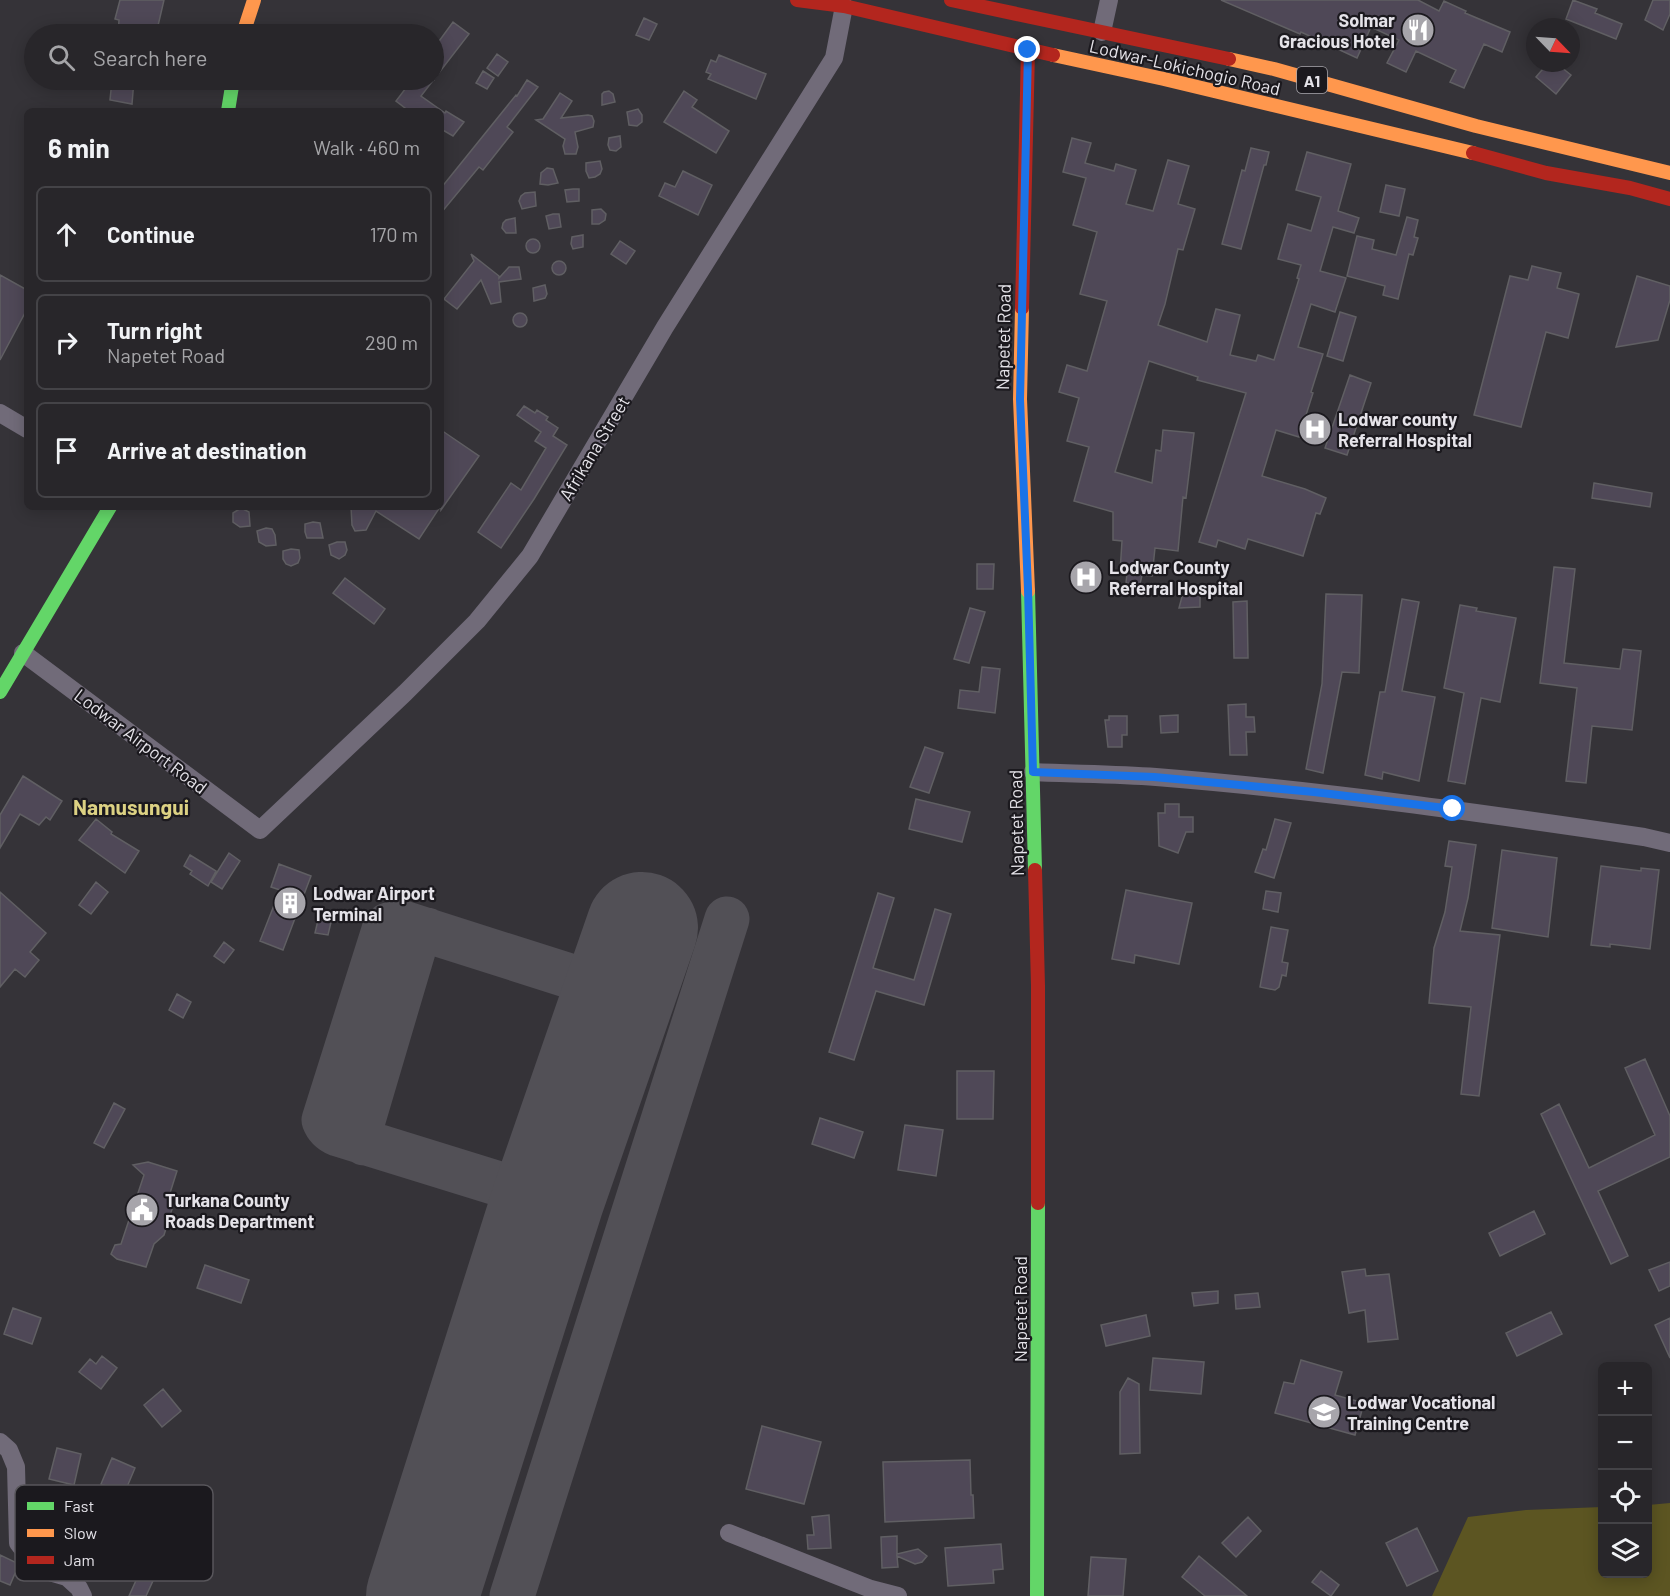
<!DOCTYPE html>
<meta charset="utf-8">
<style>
body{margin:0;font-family:Barlow,sans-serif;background:#302e32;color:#f1f3f6}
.controls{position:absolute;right:18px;bottom:18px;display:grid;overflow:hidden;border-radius:9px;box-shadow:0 3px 15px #0003}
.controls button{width:54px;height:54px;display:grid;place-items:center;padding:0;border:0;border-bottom:2px solid #444347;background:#28262a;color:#f1f3f6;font:30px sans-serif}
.compass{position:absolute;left:1526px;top:18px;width:54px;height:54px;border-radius:50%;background:#28262a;box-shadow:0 3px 15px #0003;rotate:115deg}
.stop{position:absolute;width:18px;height:18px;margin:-14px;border:4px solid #1a73e8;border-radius:50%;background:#fff}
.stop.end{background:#1a73e8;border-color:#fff;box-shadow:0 2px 6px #0008}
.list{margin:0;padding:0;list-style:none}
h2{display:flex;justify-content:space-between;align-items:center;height:78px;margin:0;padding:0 24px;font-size:26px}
h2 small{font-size:20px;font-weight:400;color:#a5a5a8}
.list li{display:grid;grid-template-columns:39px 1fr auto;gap:18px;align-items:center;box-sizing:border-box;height:96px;margin:0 12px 12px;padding:0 12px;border:2px solid #444347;border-radius:9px}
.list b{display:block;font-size:22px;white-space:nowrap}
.list p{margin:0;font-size:20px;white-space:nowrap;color:#a5a5a8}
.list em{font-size:20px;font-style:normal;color:#a5a5a8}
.icon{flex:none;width:33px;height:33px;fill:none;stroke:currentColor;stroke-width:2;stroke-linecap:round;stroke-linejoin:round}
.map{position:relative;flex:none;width:1670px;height:1596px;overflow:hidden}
.search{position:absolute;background:#28262a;box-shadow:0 3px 15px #0003;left:24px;top:24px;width:420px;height:66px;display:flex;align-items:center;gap:15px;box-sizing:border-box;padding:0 21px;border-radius:33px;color:#a5a5a8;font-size:22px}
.panel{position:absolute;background:#28262a;box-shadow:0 3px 15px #0003;left:24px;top:108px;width:420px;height:402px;border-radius:9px}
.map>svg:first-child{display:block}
</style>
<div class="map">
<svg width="1670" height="1596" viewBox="0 0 1670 1596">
<rect width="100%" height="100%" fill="#353338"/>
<path fill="#5c5522" d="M 1670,1503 L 1670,1596 L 1432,1596 L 1468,1517 L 1526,1510 L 1602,1507 L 1602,1574 L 1648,1574 L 1648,1505 Z"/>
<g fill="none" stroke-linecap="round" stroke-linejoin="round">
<path stroke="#525056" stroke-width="45" d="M 364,1143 L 361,1127 L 416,941 L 427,930
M 548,1199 L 338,1134 C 331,1131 327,1128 324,1120 L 384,930 L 388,925 L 400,922 L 620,992
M 512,1596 L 727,919"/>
<path stroke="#525056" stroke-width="112" d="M 422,1596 L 548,1199 L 642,928"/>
</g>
<path fill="#4f4857" stroke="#605f63" stroke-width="1.5" d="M 120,0 L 164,0 L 157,30 L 139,25 L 138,34 L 118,34 L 119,20 L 115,19 Z
M 1221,0 L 1418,0 L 1439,11 L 1444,1 L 1466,11 L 1465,13 L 1510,32 L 1502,52 L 1484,44 L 1464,88 L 1450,82 L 1456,70 L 1416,51 L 1406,72 L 1387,63 L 1399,40 L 1371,27 L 1357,58 L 1301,32 L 1300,34 Z
M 1573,0 L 1597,9 L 1595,13 L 1622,24 L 1616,39 L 1566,19 Z
M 1653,0 L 1670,0 L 1670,14 L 1663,30 L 1645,20 Z
M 644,18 L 657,24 L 649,40 L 636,35 Z
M 453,22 L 469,34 L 421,96 L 445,113 L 446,111 L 464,122 L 453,136 L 441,129 L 441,111 L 409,111 L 396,101 L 412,80 L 434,80 L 434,48 Z
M 497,54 L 508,62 L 498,76 L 487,68 Z
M 719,55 L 766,74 L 756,99 L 708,79 L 711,74 L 706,72 L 711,60 L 716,62 Z
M 1548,63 L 1556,63 L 1571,75 L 1556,94 L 1536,77 Z
M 483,71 L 494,78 L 487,89 L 476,83 Z
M 112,80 L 134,80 L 132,104 L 110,100 Z
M 527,80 L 538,87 L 507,127 L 513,132 L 483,170 L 479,167 L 441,213 L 441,188 L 516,95 L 517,96 Z
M 609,91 L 613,94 L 615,102 L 602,105 L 602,94 L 604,92 Z
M 684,91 L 697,100 L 692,107 L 729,131 L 716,153 L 664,122 Z
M 560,93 L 572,101 L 561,118 L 588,115 L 592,116 L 594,121 L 593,127 L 575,132 L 578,147 L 576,154 L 565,154 L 563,146 L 565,139 L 536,120 L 543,119 Z
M 638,109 L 642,115 L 642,122 L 637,126 L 629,125 L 627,112 Z
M 620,136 L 621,147 L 616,151 L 610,150 L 608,145 L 609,138 Z
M 1072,138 L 1091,143 L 1085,163 L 1114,171 L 1116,164 L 1136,170 L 1126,204 L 1153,211 L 1168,160 L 1189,166 L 1178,204 L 1195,209 L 1183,250 L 1178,249 L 1165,304 L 1158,325 L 1207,342 L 1216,309 L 1240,315 L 1230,355 L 1256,361 L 1258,355 L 1274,360 L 1299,279 L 1297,278 L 1301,265 L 1278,259 L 1288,224 L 1311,231 L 1321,197 L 1296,190 L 1307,152 L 1351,164 L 1338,211 L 1359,218 L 1354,233 L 1333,227 L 1320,271 L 1346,278 L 1335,312 L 1311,304 L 1298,347 L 1323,354 L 1311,392 L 1313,393 L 1299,437 L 1276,430 L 1262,476 L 1305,489 L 1326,498 L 1320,514 L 1316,513 L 1303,556 L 1248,539 L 1245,549 L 1218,540 L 1216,547 L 1199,542 L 1246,393 L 1197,380 L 1198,377 L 1149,361 L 1115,472 L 1152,483 L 1156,450 L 1161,451 L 1163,430 L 1194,433 L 1186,498 L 1183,497 L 1178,551 L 1155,548 L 1152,576 L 1142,575 L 1140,584 L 1126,583 L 1127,573 L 1120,572 L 1122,541 L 1113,540 L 1113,512 L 1074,501 L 1089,447 L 1067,441 L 1079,398 L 1059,392 L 1067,365 L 1087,371 L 1107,301 L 1080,294 L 1097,232 L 1073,225 L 1086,178 L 1063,172 Z
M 1251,148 L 1269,152 L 1266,165 L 1264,165 L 1241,249 L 1222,244 L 1242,170 L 1245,171 Z
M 600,161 L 602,169 L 600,174 L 595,177 L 589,178 L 586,171 L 586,163 Z
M 547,168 L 553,169 L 558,183 L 548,185 L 540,184 L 541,173 Z
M 683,171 L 712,185 L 698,215 L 659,196 L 665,183 L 675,187 Z
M 1386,185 L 1405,189 L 1399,216 L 1380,212 Z
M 573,189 L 579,189 L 579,201 L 567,202 L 565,190 Z
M 535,192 L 536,206 L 522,209 L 519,201 L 521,196 L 525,193 Z
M 601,209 L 606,214 L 605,220 L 599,224 L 592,224 L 592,210 Z
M 553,214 L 559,214 L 561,227 L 549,229 L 546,216 Z
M 1407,217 L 1418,220 L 1414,237 L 1418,238 L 1413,255 L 1409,254 L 1398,299 L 1383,295 L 1385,286 L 1347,276 L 1357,236 L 1374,240 L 1372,249 L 1396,255 Z
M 515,218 L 516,233 L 506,233 L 502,228 L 503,223 L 506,220 Z
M 583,235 L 583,247 L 573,249 L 571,244 L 572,237 Z
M526 246a7 7 0 1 1 14 0a7 7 0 1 1-14 0Z
M 620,241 L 635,251 L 626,264 L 611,254 Z
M 471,254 L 499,276 L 499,278 L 509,267 L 519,267 L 521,279 L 499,282 L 501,302 L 491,304 L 481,280 L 457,309 L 444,299 L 474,261 Z
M552 268a7 7 0 1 1 14 0a7 7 0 1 1-14 0Z
M 1532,266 L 1561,273 L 1557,288 L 1579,294 L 1568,338 L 1546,332 L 1521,427 L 1474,415 L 1510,276 L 1528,280 Z
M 0,275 L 27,290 L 27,309 L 0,360 Z
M 1637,276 L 1670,286 L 1670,300 L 1658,340 L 1616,347 Z
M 545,285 L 547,294 L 545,298 L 534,301 L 533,288 Z
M 1340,312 L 1356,317 L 1343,361 L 1327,356 Z
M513 320a7 7 0 1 1 14 0a7 7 0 1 1-14 0Z
M 1350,375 L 1371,383 L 1347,455 L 1325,448 Z
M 524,406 L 535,413 L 537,410 L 548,417 L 546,420 L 558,428 L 553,436 L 567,445 L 534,499 L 501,548 L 478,532 L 511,483 L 521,490 L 546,448 L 535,441 L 541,432 L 517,415 Z
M 441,430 L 479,456 L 441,510 Z
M 1594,483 L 1652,493 L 1650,507 L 1592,498 Z
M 351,507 L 440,507 L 419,539 L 376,511 L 366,530 L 355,531 L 352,525 Z
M 241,508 L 249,512 L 250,526 L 240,527 L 233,522 L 233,513 Z
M 313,522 L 320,523 L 323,538 L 307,538 L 305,532 L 305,524 Z
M 266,528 L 272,529 L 275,535 L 276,545 L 266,546 L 259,542 L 257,531 Z
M 337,542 L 345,542 L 347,550 L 345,555 L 339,559 L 331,555 L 329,545 Z
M 291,549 L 299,550 L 300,558 L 298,563 L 291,566 L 286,564 L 283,559 L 283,551 Z
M 977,564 L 994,564 L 993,589 L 977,589 Z
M 1554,567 L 1575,569 L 1564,663 L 1620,669 L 1623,649 L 1641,651 L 1632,730 L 1592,726 L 1586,783 L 1566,781 L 1577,688 L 1540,683 Z
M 345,578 L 385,609 L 374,624 L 333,593 Z
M 1183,593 L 1200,594 L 1200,607 L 1179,608 Z
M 1326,594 L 1362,595 L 1359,673 L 1342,672 L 1323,773 L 1306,769 L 1322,684 Z
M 1402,599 L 1419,602 L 1402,691 L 1435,697 L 1419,781 L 1383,772 L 1382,779 L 1365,775 L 1380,692 L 1385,692 Z
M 1247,601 L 1248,658 L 1234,658 L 1233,602 Z
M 1460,605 L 1477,608 L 1476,611 L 1516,618 L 1500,702 L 1481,698 L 1465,784 L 1448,781 L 1464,693 L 1444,688 Z
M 970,608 L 985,612 L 969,663 L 954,659 Z
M 982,667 L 1000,669 L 995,713 L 958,708 L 960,690 L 979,692 Z
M 1246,704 L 1246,717 L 1254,717 L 1255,732 L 1246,732 L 1247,755 L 1230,755 L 1228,705 Z
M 1178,715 L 1178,732 L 1161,733 L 1160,716 Z
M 1109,716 L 1127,716 L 1127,735 L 1122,735 L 1122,747 L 1108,747 L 1105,720 L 1109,720 Z
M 925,747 L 943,753 L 929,793 L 910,787 Z
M 23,776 L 62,801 L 50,820 L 46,817 L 39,825 L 20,814 L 0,848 L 0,815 Z
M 916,799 L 970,812 L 962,842 L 909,829 Z
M 1165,804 L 1179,804 L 1179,817 L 1193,817 L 1193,832 L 1186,832 L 1178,853 L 1159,846 L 1158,813 L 1165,813 Z
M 96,819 L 112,832 L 111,834 L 139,851 L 125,873 L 79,840 Z
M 1275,819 L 1291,823 L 1274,878 L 1255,872 L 1263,849 L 1266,850 Z
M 1449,841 L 1476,845 L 1468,898 L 1460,931 L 1500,935 L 1479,1096 L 1461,1094 L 1471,1007 L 1429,1003 L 1434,948 L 1445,912 L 1452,867 L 1445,866 Z
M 1502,850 L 1557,858 L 1548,937 L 1492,928 Z
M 229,853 L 240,861 L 222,889 L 211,882 Z
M 190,855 L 216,871 L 208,886 L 190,874 L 192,871 L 184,866 Z
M 279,864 L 311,876 L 283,950 L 260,941 L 280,890 L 271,887 Z
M 1601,866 L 1641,871 L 1641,868 L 1659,870 L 1650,949 L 1610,944 L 1610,947 L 1591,945 Z
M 96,882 L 108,892 L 91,914 L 79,905 Z
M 1126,890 L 1192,903 L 1179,964 L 1135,955 L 1134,963 L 1112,959 Z
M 1266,891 L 1281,893 L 1278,912 L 1263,909 Z
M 0,892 L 46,933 L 30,952 L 39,960 L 25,977 L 15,969 L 0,987 Z
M 878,893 L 894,898 L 873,968 L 914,980 L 935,909 L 951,914 L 924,1005 L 876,991 L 854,1060 L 829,1052 Z
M 318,920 L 331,922 L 328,935 L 315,933 Z
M 1271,927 L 1288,930 L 1282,962 L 1288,963 L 1286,976 L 1282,975 L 1279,987 L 1275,990 L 1260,987 Z
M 224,942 L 234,950 L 224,963 L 214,956 Z
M 177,994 L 191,1002 L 183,1018 L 169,1010 Z
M 1645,1059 L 1670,1116 L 1670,1157 L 1598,1191 L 1628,1256 L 1611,1264 L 1541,1114 L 1559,1104 L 1589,1168 L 1655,1135 L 1625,1068 Z
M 957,1071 L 994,1071 L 993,1119 L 957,1119 Z
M 114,1103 L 125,1109 L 104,1148 L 94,1143 Z
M 820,1118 L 863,1132 L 854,1158 L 812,1144 Z
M 905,1125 L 943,1130 L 936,1176 L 898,1170 Z
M 148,1162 L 177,1171 L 170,1193 L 173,1206 L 164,1235 L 154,1244 L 146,1267 L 117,1259 L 111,1254 L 115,1245 L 121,1244 L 144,1175 L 133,1165 Z
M 1534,1211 L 1545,1234 L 1500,1256 L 1489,1233 Z
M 1670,1262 L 1670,1286 L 1659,1291 L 1649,1270 Z
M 205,1265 L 249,1280 L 241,1303 L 197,1288 Z
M 1365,1269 L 1366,1276 L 1389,1274 L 1398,1339 L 1368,1342 L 1365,1310 L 1349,1313 L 1342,1272 Z
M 1218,1291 L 1218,1303 L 1194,1306 L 1192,1293 Z
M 1258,1293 L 1260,1307 L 1236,1309 L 1235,1295 Z
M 13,1308 L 41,1318 L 32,1344 L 4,1334 Z
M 1551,1312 L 1562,1334 L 1517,1356 L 1506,1333 Z
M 1146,1315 L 1150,1336 L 1106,1346 L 1101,1325 Z
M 1670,1318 L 1670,1358 L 1655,1325 Z
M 102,1356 L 117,1368 L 101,1389 L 79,1372 L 90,1359 L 96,1364 Z
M 1153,1358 L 1204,1362 L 1201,1394 L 1150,1390 Z
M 1301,1360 L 1342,1372 L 1335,1395 L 1364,1403 L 1355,1435 L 1275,1413 L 1284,1382 L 1294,1384 Z
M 1128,1378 L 1139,1384 L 1140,1453 L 1120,1454 L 1120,1392 Z
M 163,1389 L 181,1411 L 162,1427 L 144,1405 Z
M 762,1426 L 821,1442 L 804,1504 L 746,1489 Z
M 57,1448 L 81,1454 L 74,1485 L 49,1479 Z
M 112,1458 L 135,1468 L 124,1494 L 101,1484 Z
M 970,1460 L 971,1495 L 973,1495 L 974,1518 L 885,1522 L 883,1462 Z
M 829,1515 L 831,1548 L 808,1549 L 807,1535 L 814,1535 L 812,1517 Z
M 1248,1517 L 1261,1531 L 1236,1557 L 1222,1543 Z
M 1417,1528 L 1438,1571 L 1407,1586 L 1386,1543 Z
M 897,1536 L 897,1554 L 918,1549 L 927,1556 L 922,1562 L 915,1564 L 897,1556 L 898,1567 L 882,1568 L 881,1537 Z
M 1001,1544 L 1003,1569 L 993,1570 L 994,1583 L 948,1586 L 945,1548 Z
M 0,1555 L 19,1564 L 10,1585 L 0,1581 Z
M 1199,1556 L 1247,1596 L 1205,1596 L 1182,1577 Z
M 1091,1557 L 1126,1559 L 1123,1596 L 1088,1596 Z
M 143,1565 L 157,1572 L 146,1596 L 129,1596 Z
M 1321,1571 L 1339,1585 L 1331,1596 L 1312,1582 Z"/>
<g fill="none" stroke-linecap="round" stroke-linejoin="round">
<path stroke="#716b79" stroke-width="18" d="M 1102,32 L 1109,0
M 0,413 L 27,429
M 23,653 L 260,830 L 405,693 L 477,621 L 530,556 L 665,327 L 834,58 L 844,6
M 1033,772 C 1074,774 1115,774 1156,777 C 1319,790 1482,813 1644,837 L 1670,843
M 0,1442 L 9,1450 L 16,1467 L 18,1543 L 32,1561 L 43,1570 L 67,1577 L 79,1588 L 83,1596
M 729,1533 L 871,1589 L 898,1596"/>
<path stroke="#63d668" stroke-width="14" d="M 228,111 L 233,80
M 1028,591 L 1035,870
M 0,692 L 110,507
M 1037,1596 L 1038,1203"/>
<path stroke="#ff974d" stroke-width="14" d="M 243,34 L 254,0
M 1053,55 L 1164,79 L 1473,153
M 1229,59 L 1274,69 L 1476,126 L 1670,173
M 1022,308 L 1020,399 L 1028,591"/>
<path stroke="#b3261e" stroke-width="14" d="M 797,0 L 844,6 L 1053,55
M 951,0 L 1229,59
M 1473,153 L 1546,173 L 1630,188 L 1670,199
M 1022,308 L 1028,50
M 1035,870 L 1038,986 L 1038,1203"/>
</g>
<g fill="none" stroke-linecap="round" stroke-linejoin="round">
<path stroke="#1a73e8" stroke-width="8" d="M 1028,50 L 1020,399 L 1028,589 L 1033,772 L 1154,777 L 1314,792 L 1453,809"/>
</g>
<defs>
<g id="restaurant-disc" transform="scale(1.725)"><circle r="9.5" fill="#a7a5ab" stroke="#1b191e"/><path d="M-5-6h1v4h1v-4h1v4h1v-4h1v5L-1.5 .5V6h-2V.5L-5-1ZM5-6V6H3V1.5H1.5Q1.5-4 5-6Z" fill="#fff"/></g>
<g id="hospital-disc" transform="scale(1.725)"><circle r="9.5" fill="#a7a5ab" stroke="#1b191e"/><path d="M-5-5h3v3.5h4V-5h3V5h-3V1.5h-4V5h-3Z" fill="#fff"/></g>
<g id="building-disc" transform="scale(1.725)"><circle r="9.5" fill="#a7a5ab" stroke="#1b191e"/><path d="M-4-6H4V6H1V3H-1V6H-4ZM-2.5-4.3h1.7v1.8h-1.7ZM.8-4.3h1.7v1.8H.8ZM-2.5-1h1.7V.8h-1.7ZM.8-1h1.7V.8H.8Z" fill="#fff"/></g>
<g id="civic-disc" transform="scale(1.725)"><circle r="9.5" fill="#a7a5ab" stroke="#1b191e"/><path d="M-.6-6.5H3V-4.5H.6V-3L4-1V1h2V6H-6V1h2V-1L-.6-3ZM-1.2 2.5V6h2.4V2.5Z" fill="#fff"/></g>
<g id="school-disc" transform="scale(1.725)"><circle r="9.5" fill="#a7a5ab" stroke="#1b191e"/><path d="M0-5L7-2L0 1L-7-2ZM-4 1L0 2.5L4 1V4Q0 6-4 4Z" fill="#fff"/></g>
</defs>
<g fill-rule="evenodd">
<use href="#restaurant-disc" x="1418" y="30"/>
<use href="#hospital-disc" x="1315" y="429"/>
<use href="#hospital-disc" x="1086" y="577"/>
<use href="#building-disc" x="290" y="903"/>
<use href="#civic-disc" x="142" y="1210"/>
<use href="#school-disc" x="1324" y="1412"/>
</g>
<g text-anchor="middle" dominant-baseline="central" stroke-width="4.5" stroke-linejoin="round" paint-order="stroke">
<rect fill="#1b191e" stroke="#a8a6ac" stroke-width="1.5" x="1297" y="67" width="30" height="26" rx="4.5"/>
<g font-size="16" font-weight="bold" fill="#e5e3e9">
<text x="1312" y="80">A1</text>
</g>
<g font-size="18" font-weight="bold" fill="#e5e3e9" stroke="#1b191e" text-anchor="start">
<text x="1395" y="20" text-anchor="end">Solmar<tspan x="1395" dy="21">Gracious Hotel</tspan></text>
<text x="1338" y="419">Lodwar county<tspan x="1338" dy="21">Referral Hospital</tspan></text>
<text x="1109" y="567">Lodwar County<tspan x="1109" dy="21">Referral Hospital</tspan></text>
<text x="313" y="893">Lodwar Airport<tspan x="313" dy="21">Terminal</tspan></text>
<text x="165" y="1200">Turkana County<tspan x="165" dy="21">Roads Department</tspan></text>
<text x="1347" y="1402">Lodwar Vocational<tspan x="1347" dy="21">Training Centre</tspan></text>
</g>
<g font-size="18" fill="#e5e3e9" stroke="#1b191e">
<text transform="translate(1185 67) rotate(13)">Lodwar-Lokichogio Road</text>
<text transform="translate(1003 337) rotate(-89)">Napetet Road</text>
<text transform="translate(594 448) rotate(-59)">Afrikana Street</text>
<text transform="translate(141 741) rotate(37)">Lodwar Airport Road</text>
<text transform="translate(1016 823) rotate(-91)">Napetet Road</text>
<text transform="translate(1020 1309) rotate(-90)">Napetet Road</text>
</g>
<g font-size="21" font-weight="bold" fill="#dcd183" stroke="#1b191e">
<text x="131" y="806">Namusungui</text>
</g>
</g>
<rect x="15" y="1485" width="198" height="96" rx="9" fill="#1b191e" stroke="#58565b" stroke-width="1.5"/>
<rect x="27" y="1502" width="27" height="8" fill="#63d668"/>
<rect x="27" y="1529" width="27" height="8" fill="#ff974d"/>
<rect x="27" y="1556" width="27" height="8" fill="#b3261e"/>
<g font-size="16" fill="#e5e3e9">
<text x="64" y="1512">Fast</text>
<text x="64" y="1539">Slow</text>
<text x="64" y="1566">Jam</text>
</g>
</svg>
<div class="controls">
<button>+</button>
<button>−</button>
<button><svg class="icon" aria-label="locate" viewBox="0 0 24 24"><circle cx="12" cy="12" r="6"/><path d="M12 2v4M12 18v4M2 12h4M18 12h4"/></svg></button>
<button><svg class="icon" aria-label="layers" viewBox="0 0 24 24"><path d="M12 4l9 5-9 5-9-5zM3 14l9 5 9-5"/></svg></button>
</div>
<svg class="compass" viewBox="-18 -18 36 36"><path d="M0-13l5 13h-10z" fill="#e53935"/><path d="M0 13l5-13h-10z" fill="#a5a5a8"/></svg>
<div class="stop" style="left:1453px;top:809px"></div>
<div class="stop end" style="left:1028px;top:50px"></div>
<div class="search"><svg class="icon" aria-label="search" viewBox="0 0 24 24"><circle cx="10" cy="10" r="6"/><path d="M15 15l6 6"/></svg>Search here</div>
<section class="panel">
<h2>6 min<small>Walk · 460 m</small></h2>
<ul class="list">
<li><svg class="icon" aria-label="ahead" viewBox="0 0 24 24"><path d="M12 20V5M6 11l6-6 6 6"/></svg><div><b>Continue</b></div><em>170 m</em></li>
<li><svg class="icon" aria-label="right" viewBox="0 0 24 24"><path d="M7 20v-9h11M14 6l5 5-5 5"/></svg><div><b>Turn right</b><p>Napetet Road</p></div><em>290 m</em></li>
<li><svg class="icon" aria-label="arrive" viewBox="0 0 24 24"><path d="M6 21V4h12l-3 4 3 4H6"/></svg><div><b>Arrive at destination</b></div></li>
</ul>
</section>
</div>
